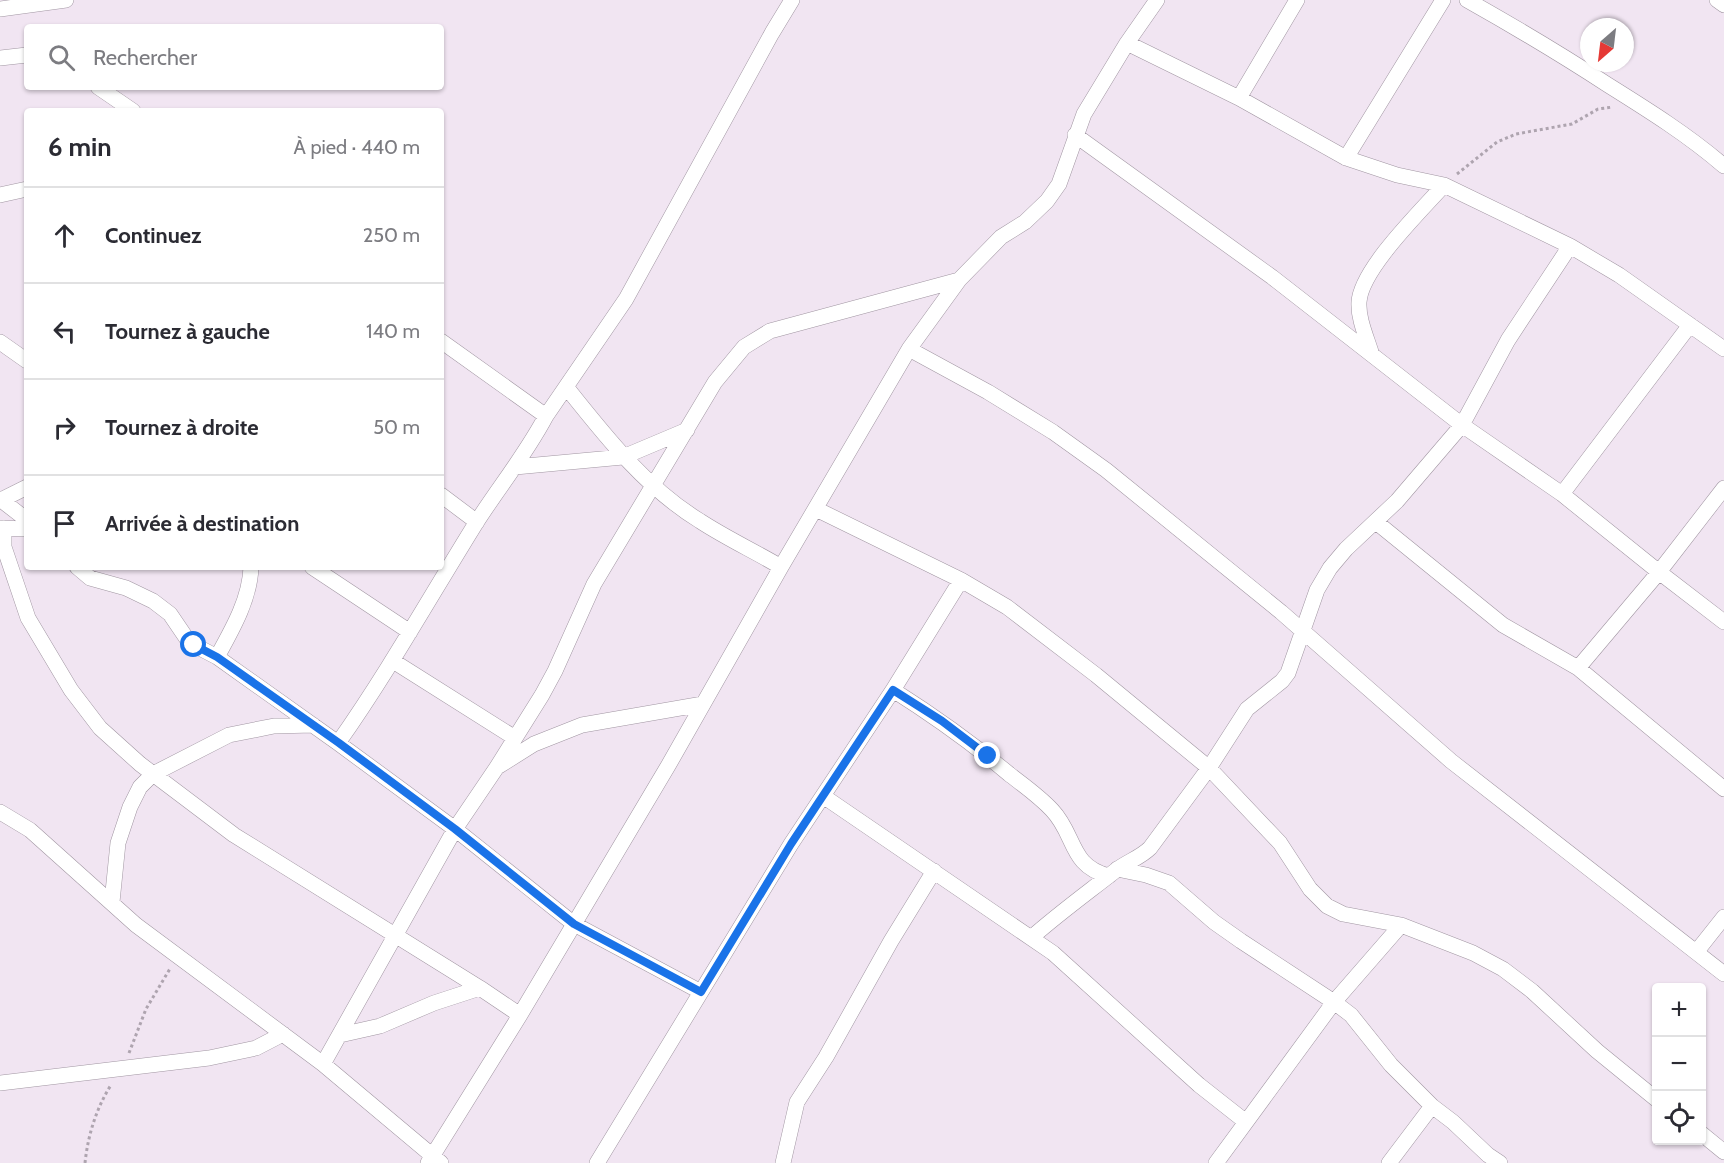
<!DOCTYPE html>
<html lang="fr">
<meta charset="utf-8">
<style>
body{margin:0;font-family:Cabin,sans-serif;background:#f2f2f3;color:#2b2b33}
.controls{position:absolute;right:18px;bottom:18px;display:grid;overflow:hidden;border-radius:6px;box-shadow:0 2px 4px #0004}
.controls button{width:54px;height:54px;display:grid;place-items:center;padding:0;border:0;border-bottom:2px solid #e1e1e2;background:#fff;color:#2b2b33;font:30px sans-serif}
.compass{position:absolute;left:1580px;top:18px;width:54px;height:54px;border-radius:50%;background:#fff;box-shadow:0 2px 4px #0004;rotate:208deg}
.stop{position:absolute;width:18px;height:18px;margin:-14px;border:4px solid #1a73e8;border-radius:50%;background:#fff}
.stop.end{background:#1a73e8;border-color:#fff;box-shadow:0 2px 6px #0008}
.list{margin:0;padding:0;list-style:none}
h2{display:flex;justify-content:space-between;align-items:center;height:78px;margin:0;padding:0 24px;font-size:26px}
h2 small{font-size:20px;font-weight:400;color:#7c7c81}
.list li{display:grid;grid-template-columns:39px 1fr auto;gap:18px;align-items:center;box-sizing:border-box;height:96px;padding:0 24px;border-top:2px solid #e1e1e2}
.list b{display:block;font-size:22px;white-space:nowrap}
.list em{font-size:20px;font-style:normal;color:#7c7c81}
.icon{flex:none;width:33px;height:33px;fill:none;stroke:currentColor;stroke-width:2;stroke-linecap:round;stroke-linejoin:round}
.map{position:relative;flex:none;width:1724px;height:1163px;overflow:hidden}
.search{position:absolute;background:#fff;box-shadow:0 2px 4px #0004;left:24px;top:24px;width:420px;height:66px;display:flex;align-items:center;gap:15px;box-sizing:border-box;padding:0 21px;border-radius:6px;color:#7c7c81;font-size:22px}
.panel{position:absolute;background:#fff;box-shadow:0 2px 4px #0004;left:24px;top:108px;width:420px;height:462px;border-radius:6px}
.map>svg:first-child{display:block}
</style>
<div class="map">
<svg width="1724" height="1163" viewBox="0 0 1724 1163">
<rect width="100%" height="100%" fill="#f1e5f2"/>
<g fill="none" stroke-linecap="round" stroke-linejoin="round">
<g stroke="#a196a2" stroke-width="16">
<path id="minor" d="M 1443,0 L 1346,158 L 1397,175 L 1444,185 L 1570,246 L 1619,275 L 1724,349
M 1467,0 C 1515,27 1562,55 1608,85 C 1648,110 1688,135 1724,166
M 1717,0 L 1724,5
M 0,9 L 66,0
M 1127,43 L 1239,98 L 1346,158
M 0,58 L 27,55
M 98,87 L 133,111
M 1239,98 L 1297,0
M 1075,135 L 1272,277 L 1462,425 L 1562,494 L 1659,572 L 1724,622
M 0,195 L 27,189
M 441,341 L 546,416
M 0,342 L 27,361
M 909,349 L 988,392 L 1053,432 L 1106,470 L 1281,612 L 1451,761 L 1724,974
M 1371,352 C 1366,336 1358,318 1359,302 C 1361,269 1421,211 1444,185
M 567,388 C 606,437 646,488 700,521 C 726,538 754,551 781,567
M 515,467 L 623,457 L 687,430
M 1562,494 L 1690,325
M 441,495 L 477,522
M 0,499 L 27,520
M 1,500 L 27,487
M 816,509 L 961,580 L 1007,607 L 1096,675 L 1209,768 L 1280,843 L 1310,889 L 1327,906 L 1343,914 L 1401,925 L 1473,953 L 1503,969 L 1532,991 L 1597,1051 L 1656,1099
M 1376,522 L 1503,625 L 1578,668 L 1724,789
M 0,528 L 27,529
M 4,528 L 4,547 L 28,618 L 71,690 L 100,728 L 140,764 L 234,835 L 480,988 L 520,1015
M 77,567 L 90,578 L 126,588 L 153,601 L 170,614 L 187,639 L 194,645 L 217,657 L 338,743 L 455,829 L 574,924 L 701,992
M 312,567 L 410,632
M 217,657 C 232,630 250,599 251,567
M 393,661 L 515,738
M 1578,668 L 1659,572 L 1724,488
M 893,690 C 934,716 972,743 1009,774 C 1023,785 1039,796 1052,810 C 1076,835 1069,866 1109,876
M 338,743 C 388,672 430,597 476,523 C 499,487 526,454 546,416 L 626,299 L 772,33 L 792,0
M 499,766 L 534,744 L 582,725 L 703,704
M 823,796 L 1053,953 L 1199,1085 L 1246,1122
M 0,812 L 30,830 L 136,925 L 323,1064 L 441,1163
M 1117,869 L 1146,875 L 1169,883 L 1214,922 L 1241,941 L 1334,1002 L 1351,1015 L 1391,1065 L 1432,1106 L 1453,1122 L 1488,1155 L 1500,1163
M 112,902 L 118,843 L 130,807 L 140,787 L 153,774 L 229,735 L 274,726 L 313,725
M 1031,938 C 1058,914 1087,893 1115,871 C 1126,862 1140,858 1150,848 L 1209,768 L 1247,709 L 1282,681 L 1288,673 L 1317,590 L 1330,568 L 1346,549 L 1397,501 L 1462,425 L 1508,340 L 1570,246
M 1697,951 L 1724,917
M 340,1035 L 380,1026 L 434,1003 L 480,988
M 323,1064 L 455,829 L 497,767 L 542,695 L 555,671 L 594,584 L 715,382 L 744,347 L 770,331 L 959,280
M 0,1083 L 209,1058 L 256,1048 L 283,1034
M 1702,1134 L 1724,1152
M 428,1163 L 520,1015 L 668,766 L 781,567 L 909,349 L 959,280 L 1001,237 L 1025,222 L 1047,201 L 1059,184 L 1084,114 L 1127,43 L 1157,0
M 597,1163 L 791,844 L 893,690 L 961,580
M 783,1163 L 797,1102 L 826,1057 L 891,941 L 934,871
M 1216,1163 L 1334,1002 L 1401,925
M 1389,1163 L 1432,1106"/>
</g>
<path stroke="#aea4af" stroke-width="3" stroke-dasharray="3 3" stroke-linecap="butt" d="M 1457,174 L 1497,142 L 1516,134 L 1572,124 L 1598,109 L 1613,107
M 129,1053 L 146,1009 L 171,967
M 85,1163 C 88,1135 96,1109 111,1085"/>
<use href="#minor" stroke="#fff" stroke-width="15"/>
</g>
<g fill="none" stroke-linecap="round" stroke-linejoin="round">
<path stroke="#1a73e8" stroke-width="8" d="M 194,645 L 217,657 L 339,743 L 455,829 L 574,924 L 701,992 L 791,844 L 893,690 L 942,721 L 988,756"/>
</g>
</svg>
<div class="controls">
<button>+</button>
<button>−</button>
<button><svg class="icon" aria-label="locate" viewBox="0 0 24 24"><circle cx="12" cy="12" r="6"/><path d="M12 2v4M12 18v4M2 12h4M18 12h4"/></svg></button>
</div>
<svg class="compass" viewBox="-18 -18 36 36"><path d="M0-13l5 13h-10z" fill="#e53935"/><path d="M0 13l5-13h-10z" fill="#7c7c81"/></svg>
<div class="stop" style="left:194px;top:645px"></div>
<div class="stop end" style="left:988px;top:756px"></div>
<div class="search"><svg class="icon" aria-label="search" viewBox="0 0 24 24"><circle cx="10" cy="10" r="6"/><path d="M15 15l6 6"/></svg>Rechercher</div>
<section class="panel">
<h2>6 min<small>À pied · 440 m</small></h2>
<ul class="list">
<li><svg class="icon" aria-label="ahead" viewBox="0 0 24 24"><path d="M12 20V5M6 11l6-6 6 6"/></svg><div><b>Continuez</b></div><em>250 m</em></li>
<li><svg class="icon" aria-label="left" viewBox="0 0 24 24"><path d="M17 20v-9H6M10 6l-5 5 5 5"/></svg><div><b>Tournez à gauche</b></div><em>140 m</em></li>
<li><svg class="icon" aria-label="right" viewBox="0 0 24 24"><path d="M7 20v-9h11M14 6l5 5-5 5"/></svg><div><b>Tournez à droite</b></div><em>50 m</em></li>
<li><svg class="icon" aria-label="arrive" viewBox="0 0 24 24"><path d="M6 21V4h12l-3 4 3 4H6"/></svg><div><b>Arrivée à destination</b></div></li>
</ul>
</section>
</div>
